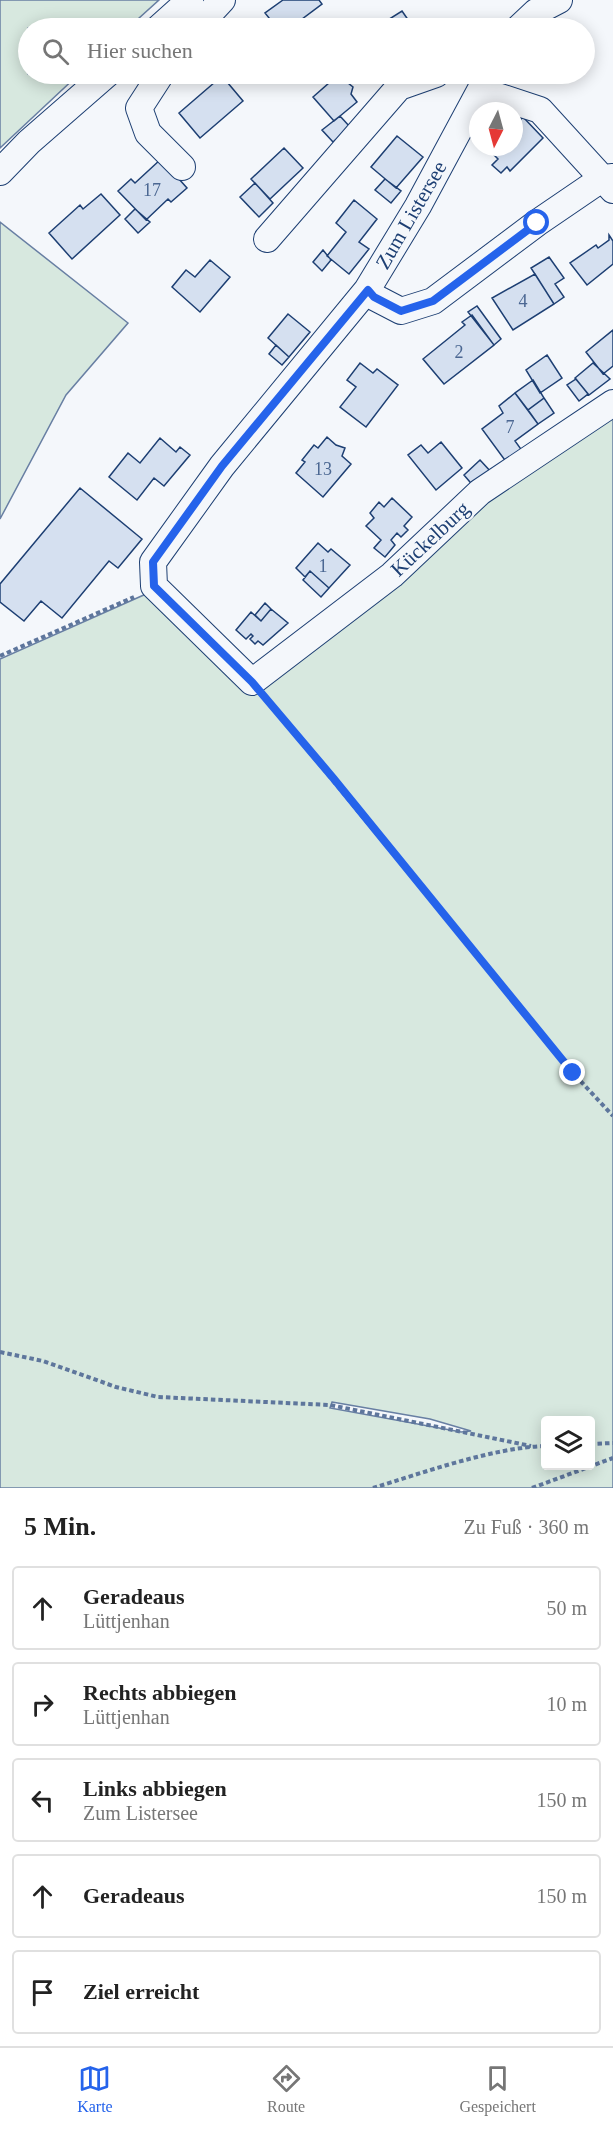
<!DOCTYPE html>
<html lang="de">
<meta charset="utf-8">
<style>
body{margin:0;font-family:"Times New Roman",serif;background:#f6f6f6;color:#222}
.controls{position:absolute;right:18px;bottom:18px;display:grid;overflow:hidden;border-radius:6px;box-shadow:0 3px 15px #0003}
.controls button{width:54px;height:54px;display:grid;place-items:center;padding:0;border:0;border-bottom:2px solid #e0e0e0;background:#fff;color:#222;font:30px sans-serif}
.compass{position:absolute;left:469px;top:102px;width:54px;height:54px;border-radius:50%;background:#fff;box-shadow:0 3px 15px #0003;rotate:186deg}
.stop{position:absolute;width:18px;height:18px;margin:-14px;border:4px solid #2563eb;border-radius:50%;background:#fff}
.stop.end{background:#2563eb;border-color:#fff;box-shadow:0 2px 6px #0008}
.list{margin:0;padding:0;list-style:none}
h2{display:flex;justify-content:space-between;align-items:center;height:78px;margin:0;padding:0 24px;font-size:26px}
h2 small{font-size:20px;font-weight:400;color:#767676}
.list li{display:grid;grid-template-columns:39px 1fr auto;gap:18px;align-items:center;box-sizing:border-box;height:84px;margin:0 12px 12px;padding:0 12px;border:2px solid #e0e0e0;border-radius:6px}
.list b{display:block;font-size:22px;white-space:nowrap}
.list p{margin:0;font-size:20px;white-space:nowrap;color:#767676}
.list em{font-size:20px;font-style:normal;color:#767676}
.icon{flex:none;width:33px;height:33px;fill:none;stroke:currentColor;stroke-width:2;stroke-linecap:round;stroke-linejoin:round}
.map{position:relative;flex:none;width:613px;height:1488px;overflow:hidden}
.search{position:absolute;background:#fff;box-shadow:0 3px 15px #0003;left:18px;right:18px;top:18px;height:66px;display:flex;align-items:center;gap:15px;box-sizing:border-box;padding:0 21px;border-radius:33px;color:#767676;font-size:22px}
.sheet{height:558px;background:#fff}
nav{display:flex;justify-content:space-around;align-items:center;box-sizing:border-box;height:84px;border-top:2px solid #e0e0e0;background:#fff;font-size:16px;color:#767676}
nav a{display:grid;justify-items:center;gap:3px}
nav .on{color:#2563eb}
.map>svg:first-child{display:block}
</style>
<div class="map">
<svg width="613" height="1488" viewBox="0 0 613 1488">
<rect width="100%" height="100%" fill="#f4f7fb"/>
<path fill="#d7e8df" stroke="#687fa3" stroke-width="1.5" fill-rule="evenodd" d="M 0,0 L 159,0 L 128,28 L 28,28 L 28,74 L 79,74 L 0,148 Z
M 0,222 L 128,323 L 66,395 L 0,519 Z
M 613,406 L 613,1488 L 0,1488 L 0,659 L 155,590 L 246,683 L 483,493 ZM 332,1402 L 430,1419 L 471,1431 L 461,1432 L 330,1408 ZM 546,1420 L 590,1420 L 590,1466 L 546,1466 Z"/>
<path fill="#d5e0f0" stroke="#1d3f73" stroke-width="1.5" d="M 283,0 L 319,0 L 322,4 L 290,28 L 277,28 L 265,13 Z
M 402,11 L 411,24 L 404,28 L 375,28 Z
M 222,76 L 243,101 L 200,138 L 179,113 Z
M 337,76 L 341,82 L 348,83 L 353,87 L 351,94 L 357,102 L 334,121 L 313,97 Z
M 340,116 L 350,127 L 333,142 L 322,130 Z
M 523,117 L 543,138 L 510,171 L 507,167 L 501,173 L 492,165 L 498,159 L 490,151 L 493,147 L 514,147 L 514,126 Z
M 397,136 L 423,157 L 396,188 L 371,167 Z
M 284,148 L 303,168 L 270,199 L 251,179 Z
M 161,159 L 187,188 L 171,202 L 168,199 L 146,220 L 118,191 L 131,179 L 135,183 Z
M 385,179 L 401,191 L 391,203 L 375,190 Z
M 255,183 L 273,203 L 259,217 L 240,197 Z
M 101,194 L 120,215 L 72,259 L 49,233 L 80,205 L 83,209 Z
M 354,200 L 377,219 L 359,242 L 369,249 L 349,274 L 327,256 L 346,232 L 336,223 Z
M 135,209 L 150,222 L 138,233 L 125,219 Z
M 609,235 L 613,241 L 613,264 L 587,285 L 570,263 L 596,245 L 598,248 L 609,240 Z
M 323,250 L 331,260 L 322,271 L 313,262 Z
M 549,257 L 564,278 L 555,284 L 564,297 L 554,304 L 531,268 Z
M 210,260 L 230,277 L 200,312 L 172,287 L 186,270 L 195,277 Z
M 535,274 L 554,304 L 513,330 L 492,298 Z
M 477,306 L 501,339 L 494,345 L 468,312 Z
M 288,314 L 310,332 L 289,357 L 268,338 Z
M 472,315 L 494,345 L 444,384 L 423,359 L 465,325 L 462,322 Z
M 613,330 L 613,366 L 603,374 L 586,352 Z
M 276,345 L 289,357 L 282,365 L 269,354 Z
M 547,355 L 562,378 L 540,393 L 526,370 Z
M 360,363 L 373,373 L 377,369 L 398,385 L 366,427 L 340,407 L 356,387 L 347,380 Z
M 593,363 L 610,379 L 589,395 L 575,378 Z
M 576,379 L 588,394 L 579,401 L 567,385 Z
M 533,380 L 544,398 L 528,410 L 515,393 Z
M 515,393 L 538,424 L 515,441 L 523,452 L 507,463 L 482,429 L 503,413 L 499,406 Z
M 544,398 L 554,413 L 538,424 L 528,410 Z
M 327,437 L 336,445 L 345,448 L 342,456 L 351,464 L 323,497 L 296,473 L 305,462 L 302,460 L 314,445 L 318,448 Z
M 160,438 L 176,452 L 180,447 L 190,455 L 164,486 L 154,478 L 137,500 L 109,477 L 128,453 L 140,463 Z
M 441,442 L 462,468 L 436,490 L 408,455 L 421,445 L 428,453 Z
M 480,460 L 492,473 L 475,488 L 464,475 Z
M 80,488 L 142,539 L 118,568 L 109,561 L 62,618 L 41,601 L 24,621 L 0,602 L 0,584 Z
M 392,498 L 412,517 L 404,526 L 408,530 L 401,537 L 397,533 L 391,540 L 395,545 L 385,557 L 374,548 L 381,540 L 366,526 L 374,518 L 370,513 L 379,502 L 384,507 Z
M 318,543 L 328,552 L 331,549 L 350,565 L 329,588 L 310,571 L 305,577 L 296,568 Z
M 310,571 L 329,588 L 321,597 L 303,580 Z
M 265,603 L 271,609 L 261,621 L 255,615 Z
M 271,609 L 288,623 L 263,645 L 258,641 L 255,644 L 250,639 L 253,636 L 251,634 L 246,639 L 236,630 L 251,612 L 261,621 Z"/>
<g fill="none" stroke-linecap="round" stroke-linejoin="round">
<g stroke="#1d3f73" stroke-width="28">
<path id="minor" d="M 159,28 L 190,0
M 196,28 L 222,0
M 519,28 L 536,12 L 559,0
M 161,74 L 139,108 L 148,133 L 182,167
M 489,74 L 418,206 L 367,290 L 222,466 L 153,562 L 154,586 L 252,682 L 392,575 L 480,492 L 613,403
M 482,91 L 540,110 L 613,190
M 0,172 L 29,142 L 107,74
M 267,239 L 399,87 L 436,74
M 367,290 L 374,297 L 401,311 L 433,301 L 537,223 L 603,178 L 613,177"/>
</g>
<path stroke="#5e769c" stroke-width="4" stroke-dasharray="4.5 3" stroke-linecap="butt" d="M 0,656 L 134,597
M 266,699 L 573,1073 L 613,1116
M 0,1352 L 43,1361 L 116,1387 L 158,1397 L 330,1405 L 531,1446
M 590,1444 L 613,1443
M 373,1488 C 422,1473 495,1447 546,1446
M 532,1488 L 613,1458"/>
<use href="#minor" stroke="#f4f7fb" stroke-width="26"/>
</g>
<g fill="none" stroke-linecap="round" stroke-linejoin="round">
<path stroke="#2563eb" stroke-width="8" d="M 537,223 L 433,301 L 401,311 L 374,297 L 368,290 L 222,466 L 153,562 L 154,586 L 252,682 L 334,779 L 573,1073"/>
</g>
<g text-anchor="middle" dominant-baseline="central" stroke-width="4.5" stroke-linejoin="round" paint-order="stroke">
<g font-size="18" fill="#4b6792">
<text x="152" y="190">17</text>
<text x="523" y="301">4</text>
<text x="459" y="352">2</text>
<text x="510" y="427">7</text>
<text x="323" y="469">13</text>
<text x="323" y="566">1</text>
</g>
<g font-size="21" fill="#1d3f73" stroke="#f4f7fb">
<text transform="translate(411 215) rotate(-60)">Zum Listersee</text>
<text transform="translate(430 539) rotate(-43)">Kückelburg</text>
</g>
</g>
</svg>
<div class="controls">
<button><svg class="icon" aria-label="layers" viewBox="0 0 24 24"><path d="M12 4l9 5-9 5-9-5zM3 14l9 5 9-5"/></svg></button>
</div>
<svg class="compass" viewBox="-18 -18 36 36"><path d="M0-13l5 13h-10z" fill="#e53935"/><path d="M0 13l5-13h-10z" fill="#767676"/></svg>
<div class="stop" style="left:537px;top:223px"></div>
<div class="stop end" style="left:573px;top:1073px"></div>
<div class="search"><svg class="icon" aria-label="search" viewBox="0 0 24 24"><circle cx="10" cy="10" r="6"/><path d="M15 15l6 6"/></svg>Hier suchen</div>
</div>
<section class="sheet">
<h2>5 Min.<small>Zu Fuß · 360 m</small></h2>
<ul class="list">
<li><svg class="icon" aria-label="ahead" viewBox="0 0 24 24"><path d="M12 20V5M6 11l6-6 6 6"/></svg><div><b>Geradeaus</b><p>Lüttjenhan</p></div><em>50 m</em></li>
<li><svg class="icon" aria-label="right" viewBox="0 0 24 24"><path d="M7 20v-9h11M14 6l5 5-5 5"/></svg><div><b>Rechts abbiegen</b><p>Lüttjenhan</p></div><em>10 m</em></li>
<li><svg class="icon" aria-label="left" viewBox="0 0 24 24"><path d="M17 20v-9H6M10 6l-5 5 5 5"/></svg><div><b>Links abbiegen</b><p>Zum Listersee</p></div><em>150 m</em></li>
<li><svg class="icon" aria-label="ahead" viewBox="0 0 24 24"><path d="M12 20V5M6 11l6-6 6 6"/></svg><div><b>Geradeaus</b></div><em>150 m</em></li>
<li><svg class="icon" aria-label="arrive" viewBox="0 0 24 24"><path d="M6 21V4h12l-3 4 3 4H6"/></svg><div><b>Ziel erreicht</b></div></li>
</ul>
</section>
<nav>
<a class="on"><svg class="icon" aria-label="map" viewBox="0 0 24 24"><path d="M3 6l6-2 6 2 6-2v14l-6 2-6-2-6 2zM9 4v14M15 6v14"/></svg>Karte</a>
<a><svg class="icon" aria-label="directions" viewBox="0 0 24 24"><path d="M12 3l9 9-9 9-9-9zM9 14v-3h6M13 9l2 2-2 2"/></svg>Route</a>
<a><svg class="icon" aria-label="saved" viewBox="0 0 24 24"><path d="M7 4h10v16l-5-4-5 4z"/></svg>Gespeichert</a>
</nav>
